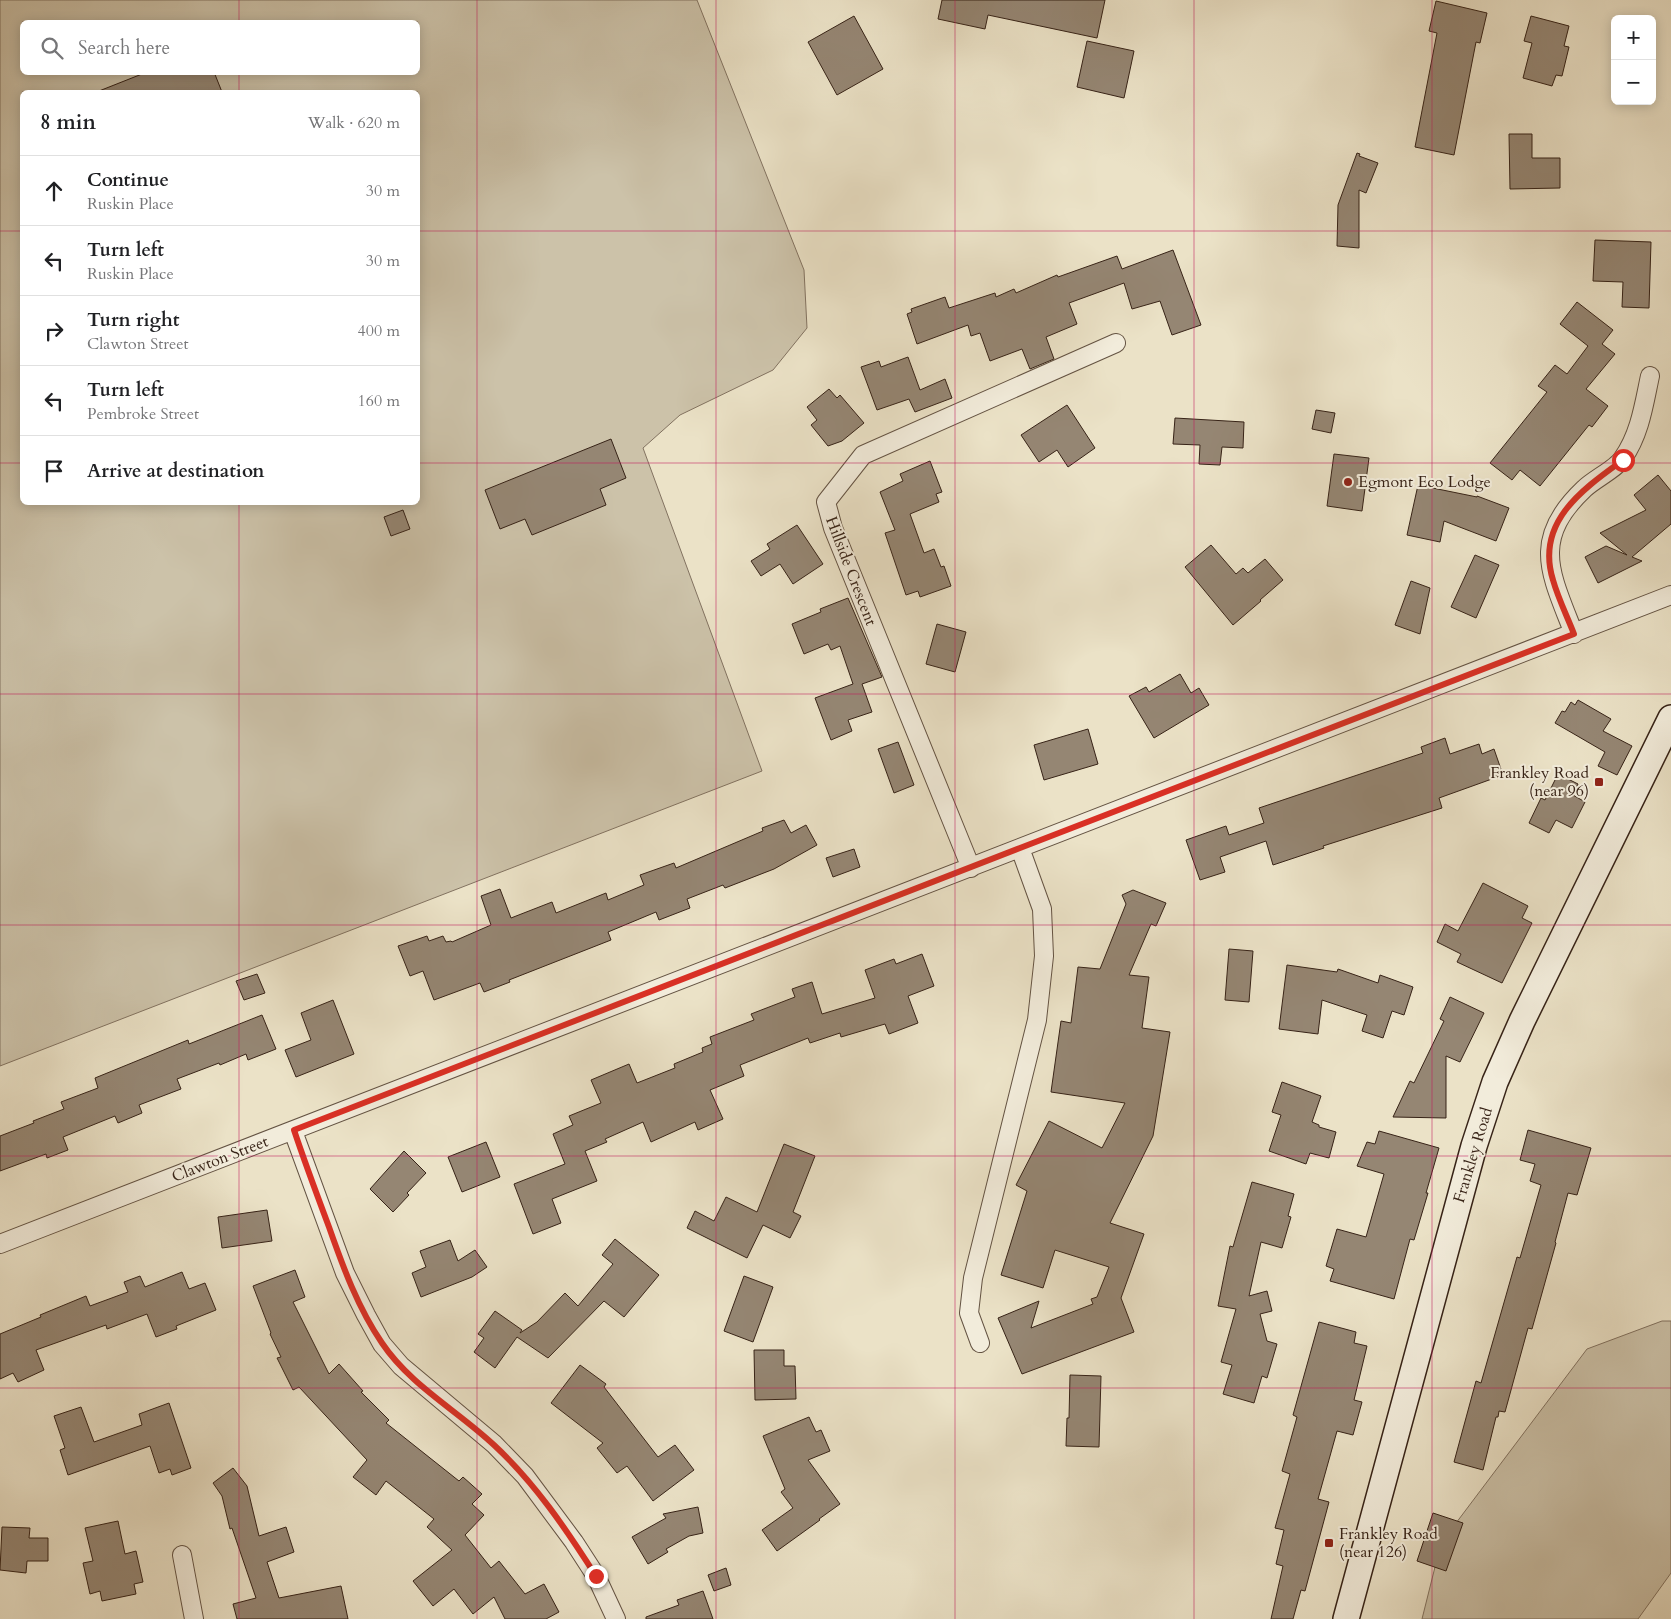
<!DOCTYPE html>
<meta charset="utf-8">
<style>
body{margin:0;font-family:Cardo,serif;background:#f6f6f6;color:#202124}
.controls{position:absolute;right:15px;top:15px;display:grid;overflow:hidden;border-radius:8px;box-shadow:0 2px 12px #0003}
.controls button{width:45px;height:45px;display:grid;place-items:center;padding:0;border:0;border-bottom:1px solid #e0e0e0;background:#fff;color:#202124;font:25px sans-serif}
.stop{position:absolute;width:15px;height:15px;margin:-11px;border:4px solid #d93025;border-radius:50%;background:#fff}
.stop.end{background:#d93025;border-color:#fff;box-shadow:0 1px 5px #0008}
.list{margin:0;padding:0;list-style:none}
h2{display:flex;justify-content:space-between;align-items:center;height:65px;margin:0;padding:0 20px;font-size:21px}
h2 small{font-size:16px;font-weight:400;color:#757577}
.list li{display:grid;grid-template-columns:32px 1fr auto;gap:15px;align-items:center;box-sizing:border-box;height:70px;padding:0 20px;border-top:1px solid #e0e0e0}
.list b{display:block;font-size:19px;white-space:nowrap}
.list p{margin:0;font-size:16px;white-space:nowrap;color:#757577}
.list em{font-size:16px;font-style:normal;color:#757577}
.icon{flex:none;width:28px;height:28px;fill:none;stroke:currentColor;stroke-width:2;stroke-linecap:round;stroke-linejoin:round}
.map{position:relative;flex:none;width:1671px;height:1619px;overflow:hidden}
.search{position:absolute;background:#fff;box-shadow:0 2px 12px #0003;left:20px;top:20px;width:400px;height:55px;display:flex;align-items:center;gap:12px;box-sizing:border-box;padding:0 18px;border-radius:8px;color:#757577;font-size:19px}
.panel{position:absolute;background:#fff;box-shadow:0 2px 12px #0003;left:20px;top:90px;width:400px;height:415px;border-radius:8px}
.map>svg:first-child{display:block}
</style>
<div class="map">
<svg width="1671" height="1619" viewBox="0 0 1671 1619">
<rect width="100%" height="100%" fill="#ebe2c7"/>
<filter id="stains"><feTurbulence type="fractalNoise" baseFrequency=".004" numOctaves="4"/><feColorMatrix values="0 0 0 0 .2 0 0 0 0 .09 0 0 0 0 .02 0 0 0 .5 -.17"/></filter>
<radialGradient id="worn" r=".72"><stop offset=".6" stop-color="#630" stop-opacity="0"/><stop offset="1" stop-color="#630" stop-opacity=".3"/></radialGradient>
<path fill="#ccc2a9" stroke="#827260" fill-rule="evenodd" d="M 0,0 L 697,0 L 804,270 L 807,328 L 773,370 L 680,415 L 643,448 L 762,771 L 0,1066 ZM 22,22 L 418,22 L 418,72 L 22,72 ZM 22,92 L 418,92 L 418,502 L 22,502 Z
M 1662,1321 L 1671,1321 L 1671,1573 L 1638,1619 L 1422,1619 L 1441,1543 L 1587,1349 Z"/>
<path fill="#958673" stroke="#372317" d="M 942,0 L 1105,0 L 1097,38 L 988,15 L 985,29 L 938,19 Z
M 1436,1 L 1487,13 L 1480,43 L 1476,42 L 1454,155 L 1415,147 L 1437,33 L 1429,31 Z
M 854,16 L 883,69 L 837,95 L 808,42 Z
M 1531,16 L 1569,26 L 1564,46 L 1569,47 L 1562,76 L 1556,75 L 1552,86 L 1523,78 L 1532,43 L 1524,41 Z
M 1087,41 L 1134,51 L 1124,98 L 1077,87 Z
M 147,72 L 214,72 L 222,92 L 99,92 L 99,91 Z
M 1509,134 L 1532,134 L 1532,158 L 1560,158 L 1560,188 L 1510,189 Z
M 1357,153 L 1360,154 L 1359,156 L 1378,163 L 1366,193 L 1359,190 L 1359,248 L 1337,246 L 1338,205 Z
M 1595,240 L 1651,242 L 1649,308 L 1622,307 L 1623,282 L 1593,281 Z
M 1173,250 L 1201,325 L 1172,335 L 1160,301 L 1132,309 L 1124,283 L 1069,303 L 1077,324 L 1046,337 L 1054,359 L 1030,369 L 1022,349 L 990,361 L 980,333 L 971,336 L 968,325 L 917,344 L 907,314 L 912,312 L 911,309 L 945,297 L 949,308 L 995,293 L 996,297 L 1014,289 L 1016,293 L 1057,275 L 1058,277 L 1117,256 L 1122,269 Z
M 1577,302 L 1613,330 L 1602,344 L 1615,354 L 1586,389 L 1608,406 L 1592,427 L 1589,425 L 1540,486 L 1520,470 L 1512,480 L 1490,463 L 1547,392 L 1538,386 L 1555,365 L 1567,374 L 1588,346 L 1560,324 Z
M 908,357 L 920,390 L 945,379 L 952,398 L 915,412 L 909,399 L 877,410 L 861,367 L 879,361 L 881,367 Z
M 829,389 L 837,398 L 840,395 L 864,423 L 842,441 L 828,446 L 811,425 L 817,420 L 807,407 Z
M 1067,405 L 1095,448 L 1068,467 L 1057,450 L 1039,462 L 1021,435 Z
M 1316,410 L 1335,413 L 1331,433 L 1312,429 Z
M 1175,418 L 1244,422 L 1243,448 L 1222,447 L 1220,465 L 1199,464 L 1200,445 L 1173,444 Z
M 611,439 L 626,478 L 600,489 L 606,505 L 532,535 L 525,519 L 500,529 L 485,490 Z
M 1334,454 L 1369,458 L 1362,511 L 1327,506 Z
M 930,461 L 942,492 L 936,494 L 939,502 L 910,514 L 924,553 L 934,549 L 941,567 L 944,566 L 951,586 L 920,597 L 918,591 L 906,595 L 885,533 L 895,530 L 880,492 L 903,481 L 900,474 Z
M 1658,475 L 1671,491 L 1671,524 L 1632,557 L 1642,561 L 1598,583 L 1585,557 L 1606,546 L 1627,555 L 1600,533 L 1646,510 L 1634,495 Z
M 1418,485 L 1477,497 L 1477,496 L 1509,508 L 1496,541 L 1444,521 L 1440,542 L 1407,535 Z
M 403,510 L 410,529 L 391,536 L 384,517 Z
M 797,525 L 823,564 L 793,584 L 780,564 L 761,576 L 751,561 L 770,549 L 767,544 Z
M 1211,545 L 1236,574 L 1243,568 L 1248,573 L 1265,559 L 1283,580 L 1260,600 L 1261,601 L 1233,625 L 1185,567 Z
M 1475,555 L 1499,565 L 1476,618 L 1451,607 Z
M 1411,581 L 1430,588 L 1420,634 L 1395,625 Z
M 848,598 L 882,677 L 862,684 L 872,712 L 848,720 L 852,731 L 831,740 L 815,698 L 853,684 L 840,646 L 831,650 L 828,644 L 804,654 L 792,624 L 821,612 L 820,609 Z
M 937,624 L 966,632 L 955,672 L 926,664 Z
M 1180,674 L 1191,693 L 1199,688 L 1209,705 L 1154,738 L 1129,696 L 1146,687 L 1149,692 Z
M 1578,700 L 1611,719 L 1603,731 L 1632,746 L 1617,775 L 1598,766 L 1605,752 L 1555,723 L 1562,711 L 1565,712 L 1571,702 L 1575,705 Z
M 1088,729 L 1098,764 L 1044,780 L 1034,745 Z
M 1445,738 L 1450,754 L 1479,744 L 1482,754 L 1494,749 L 1503,775 L 1439,798 L 1442,808 L 1323,846 L 1324,848 L 1273,865 L 1266,841 L 1220,857 L 1225,872 L 1200,880 L 1186,840 L 1226,826 L 1229,835 L 1264,823 L 1259,808 L 1423,753 L 1421,747 Z
M 898,742 L 914,785 L 894,793 L 878,749 Z
M 1558,774 L 1578,784 L 1573,795 L 1585,802 L 1572,828 L 1556,820 L 1549,833 L 1529,823 L 1541,798 L 1545,800 Z
M 784,820 L 791,833 L 806,825 L 817,845 L 774,869 L 725,888 L 723,885 L 687,899 L 690,908 L 659,920 L 656,912 L 608,932 L 611,940 L 509,980 L 510,982 L 484,992 L 480,983 L 434,1000 L 423,971 L 410,976 L 398,946 L 427,936 L 429,941 L 443,936 L 446,942 L 451,941 L 452,942 L 491,925 L 481,896 L 500,889 L 511,918 L 552,902 L 556,913 L 606,893 L 608,900 L 644,885 L 640,875 L 674,863 L 676,868 L 763,831 L 762,828 Z
M 854,849 L 860,867 L 833,877 L 826,858 Z
M 1483,883 L 1528,906 L 1522,918 L 1532,923 L 1502,983 L 1457,962 L 1461,954 L 1437,942 L 1445,924 L 1458,931 Z
M 1133,890 L 1166,903 L 1156,926 L 1151,924 L 1129,975 L 1149,977 L 1142,1028 L 1170,1032 L 1153,1136 L 1110,1223 L 1144,1234 L 1121,1298 L 1134,1332 L 1022,1374 L 998,1318 L 1039,1301 L 1031,1328 L 1093,1304 L 1091,1299 L 1097,1297 L 1109,1267 L 1055,1250 L 1043,1288 L 1001,1275 L 1027,1191 L 1016,1185 L 1049,1121 L 1102,1148 L 1125,1103 L 1051,1092 L 1061,1021 L 1071,1023 L 1078,967 L 1100,969 L 1126,904 L 1122,895 Z
M 1229,949 L 1253,951 L 1249,1002 L 1225,1000 Z
M 922,954 L 934,986 L 908,996 L 918,1023 L 889,1034 L 885,1024 L 841,1037 L 840,1033 L 810,1043 L 808,1038 L 740,1065 L 744,1076 L 710,1090 L 723,1119 L 698,1130 L 695,1122 L 651,1142 L 643,1122 L 605,1139 L 607,1142 L 585,1151 L 597,1181 L 552,1199 L 561,1223 L 533,1234 L 514,1184 L 565,1164 L 553,1134 L 573,1125 L 569,1116 L 601,1103 L 591,1080 L 629,1064 L 637,1083 L 675,1068 L 674,1064 L 703,1052 L 702,1048 L 712,1044 L 710,1037 L 754,1020 L 751,1014 L 795,997 L 792,989 L 812,982 L 822,1014 L 875,998 L 865,970 L 894,959 L 896,964 Z
M 1287,965 L 1337,972 L 1338,969 L 1378,983 L 1380,975 L 1413,987 L 1404,1015 L 1392,1011 L 1383,1038 L 1362,1031 L 1367,1015 L 1322,1000 L 1318,1034 L 1279,1029 Z
M 257,974 L 265,993 L 244,1000 L 236,981 Z
M 1450,997 L 1484,1013 L 1460,1062 L 1446,1056 L 1446,1118 L 1393,1117 L 1410,1081 L 1414,1083 L 1444,1021 L 1440,1019 Z
M 333,1000 L 354,1054 L 296,1077 L 285,1050 L 311,1040 L 301,1013 Z
M 262,1015 L 276,1049 L 248,1060 L 246,1054 L 220,1065 L 219,1063 L 177,1079 L 181,1089 L 139,1105 L 142,1113 L 118,1123 L 115,1116 L 63,1137 L 68,1150 L 47,1158 L 46,1154 L 0,1171 L 0,1136 L 34,1123 L 33,1121 L 64,1109 L 61,1102 L 98,1088 L 95,1078 L 188,1040 L 189,1044 Z
M 1282,1082 L 1321,1096 L 1312,1122 L 1319,1125 L 1319,1127 L 1336,1132 L 1329,1158 L 1310,1153 L 1306,1164 L 1269,1151 L 1281,1115 L 1272,1112 Z
M 1528,1130 L 1591,1148 L 1577,1195 L 1568,1193 L 1555,1242 L 1556,1243 L 1532,1329 L 1528,1328 L 1505,1412 L 1499,1411 L 1498,1417 L 1496,1417 L 1483,1470 L 1454,1462 L 1476,1381 L 1481,1383 L 1517,1257 L 1520,1258 L 1541,1185 L 1530,1181 L 1535,1164 L 1520,1160 Z
M 1379,1131 L 1439,1148 L 1426,1193 L 1428,1193 L 1414,1240 L 1410,1239 L 1394,1299 L 1330,1281 L 1334,1269 L 1326,1266 L 1337,1229 L 1366,1237 L 1384,1174 L 1357,1166 L 1367,1142 L 1375,1144 Z
M 486,1142 L 500,1177 L 462,1192 L 448,1157 Z
M 784,1144 L 815,1156 L 793,1212 L 801,1216 L 790,1238 L 763,1225 L 747,1258 L 687,1228 L 695,1211 L 714,1221 L 726,1197 L 757,1212 Z
M 404,1151 L 426,1173 L 407,1193 L 409,1195 L 393,1212 L 370,1189 Z
M 1252,1182 L 1294,1194 L 1288,1216 L 1291,1217 L 1282,1248 L 1261,1242 L 1249,1296 L 1267,1291 L 1272,1311 L 1260,1314 L 1267,1341 L 1277,1344 L 1267,1378 L 1262,1376 L 1254,1403 L 1223,1394 L 1232,1365 L 1221,1362 L 1236,1309 L 1218,1306 L 1230,1246 L 1233,1247 Z
M 267,1210 L 272,1241 L 222,1248 L 218,1217 Z
M 615,1239 L 659,1275 L 624,1317 L 604,1301 L 548,1358 L 517,1337 L 495,1368 L 474,1352 L 484,1338 L 478,1334 L 495,1311 L 522,1330 L 520,1333 L 537,1322 L 565,1293 L 578,1306 L 613,1264 L 602,1255 Z
M 450,1240 L 458,1261 L 475,1250 L 487,1267 L 472,1277 L 421,1297 L 412,1273 L 426,1267 L 420,1251 Z
M 295,1270 L 305,1297 L 293,1302 L 329,1374 L 339,1364 L 363,1391 L 361,1392 L 389,1420 L 386,1423 L 459,1481 L 463,1477 L 482,1494 L 472,1504 L 484,1515 L 465,1535 L 491,1568 L 499,1561 L 525,1594 L 544,1584 L 559,1612 L 546,1619 L 505,1619 L 494,1597 L 473,1614 L 454,1589 L 433,1606 L 413,1581 L 452,1550 L 427,1527 L 434,1519 L 386,1481 L 376,1495 L 353,1477 L 367,1460 L 299,1387 L 293,1390 L 277,1358 L 281,1357 L 270,1334 L 271,1333 L 253,1286 Z
M 182,1272 L 189,1289 L 205,1283 L 216,1310 L 176,1326 L 177,1329 L 156,1337 L 147,1314 L 107,1329 L 106,1325 L 36,1350 L 44,1370 L 18,1382 L 13,1373 L 0,1379 L 0,1334 L 41,1317 L 40,1315 L 86,1296 L 90,1306 L 128,1292 L 124,1282 L 140,1276 L 145,1287 Z
M 744,1276 L 773,1287 L 753,1342 L 724,1331 Z
M 1319,1322 L 1356,1332 L 1354,1343 L 1367,1346 L 1354,1400 L 1362,1402 L 1353,1435 L 1337,1431 L 1318,1499 L 1329,1502 L 1305,1591 L 1301,1590 L 1293,1619 L 1271,1619 L 1283,1566 L 1276,1564 L 1284,1530 L 1275,1528 L 1290,1474 L 1282,1471 L 1297,1417 L 1293,1415 Z
M 754,1350 L 784,1350 L 784,1366 L 795,1366 L 796,1399 L 755,1400 Z
M 580,1365 L 606,1384 L 604,1387 L 658,1457 L 675,1445 L 694,1470 L 653,1501 L 627,1466 L 617,1473 L 597,1448 L 603,1443 L 551,1403 Z
M 1070,1375 L 1101,1376 L 1099,1447 L 1066,1446 L 1067,1418 L 1069,1418 Z
M 169,1403 L 191,1468 L 172,1475 L 170,1469 L 159,1473 L 150,1446 L 68,1475 L 60,1450 L 65,1448 L 54,1416 L 81,1407 L 94,1442 L 142,1425 L 139,1414 Z
M 809,1417 L 816,1432 L 821,1430 L 830,1451 L 808,1460 L 840,1504 L 819,1519 L 820,1520 L 777,1551 L 762,1530 L 793,1508 L 781,1492 L 785,1489 L 763,1436 Z
M 233,1468 L 247,1486 L 259,1536 L 286,1527 L 294,1552 L 267,1562 L 279,1598 L 341,1586 L 348,1619 L 237,1619 L 233,1604 L 256,1598 L 232,1528 L 230,1529 L 222,1496 L 213,1483 Z
M 698,1507 L 703,1533 L 689,1536 L 666,1549 L 668,1552 L 648,1564 L 632,1537 L 666,1518 L 663,1514 Z
M 1433,1513 L 1463,1523 L 1446,1571 L 1417,1561 Z
M 118,1521 L 125,1554 L 136,1551 L 143,1582 L 134,1584 L 136,1594 L 102,1601 L 100,1591 L 90,1594 L 83,1563 L 93,1561 L 85,1528 Z
M 2,1527 L 30,1528 L 29,1538 L 48,1538 L 48,1561 L 27,1561 L 26,1573 L 0,1570 Z
M 726,1568 L 731,1585 L 714,1591 L 708,1575 Z
M 703,1591 L 713,1619 L 646,1619 L 646,1617 L 679,1605 L 677,1600 Z"/>
<g fill="none" stroke-linecap="round" stroke-linejoin="round">
<g stroke="#645343" stroke-width="20">
<path id="street" d="M 1574,634 C 1551,574 1530,540 1584,489 C 1594,479 1616,469 1623,458 C 1640,434 1644,404 1650,376
M 971,868 L 833,528 L 826,502 L 863,455 L 1116,343
M 293,1131 L 345,1273 L 366,1315 L 382,1344 L 401,1366 L 494,1444 L 525,1476 L 574,1542 L 596,1576 L 616,1619
M 0,1244 L 1671,595
M 980,1343 L 969,1313 L 973,1278 L 1037,1020 L 1044,956 L 1042,909 L 1020,848
M 182,1555 L 194,1619"/>
</g>
<g stroke="#372317" stroke-width="28">
<path id="secondary" d="M 1346,1619 L 1474,1146 L 1495,1082 L 1522,1021 L 1671,718"/>
</g>
<use href="#street" stroke="#f2ecdb" stroke-width="18"/>
<use href="#secondary" stroke="#f2ecdb" stroke-width="25"/>
</g>
<g fill="none" stroke-linecap="round" stroke-linejoin="round">
<path stroke="#d93025" stroke-width="6" d="M 596,1576 C 566,1529 535,1483 494,1445 C 458,1411 410,1385 382,1343 C 358,1308 343,1267 329,1227 C 317,1195 305,1163 294,1130 L 1020,848 L 1574,634 C 1567,616 1558,598 1553,580 C 1535,522 1583,489 1623,460"/>
</g>
<path fill="none" stroke="#c2185b" stroke-width="1" stroke-opacity="0.55" d="M 239,0 L 239,22M 477,0 L 477,1619M 716,0 L 716,1619M 955,0 L 955,1619M 1194,0 L 1194,1619M 1432,0 L 1432,1619M 239,72 L 239,92M 0,231 L 22,231M 418,231 L 1671,231M 0,463 L 22,463M 418,463 L 1671,463M 239,502 L 239,1619M 0,694 L 1671,694M 0,925 L 1671,925M 0,1156 L 1671,1156M 0,1388 L 1671,1388"/>
<g fill="#8f2418" stroke="#f2ecdb" stroke-width="2">
<circle cx="1348" cy="482" r="5"/>
<rect x="1594" y="777" width="10" height="10" rx="2.5"/>
<rect x="1324" y="1538" width="10" height="10" rx="2.5"/>
</g>
<g text-anchor="middle" dominant-baseline="central" stroke-width="4" stroke-linejoin="round" paint-order="stroke">
<g font-size="16" fill="#372317" stroke="#f2ecdb" text-anchor="start">
<text x="1358" y="482">Egmont Eco Lodge</text>
<text x="1589" y="773" text-anchor="end">Frankley Road<tspan x="1589" dy="18">(near 96)</tspan></text>
<text x="1339" y="1534">Frankley Road<tspan x="1339" dy="18">(near 126)</tspan></text>
</g>
<g font-size="16" fill="#372317" stroke="#f2ecdb">
<text transform="translate(851 571) rotate(69)">Hillside Crescent</text>
<text transform="translate(1473 1155) rotate(-73)">Frankley Road</text>
<text transform="translate(220 1159) rotate(-21)">Clawton Street</text>
</g>
</g>
<rect width="100%" height="100%" filter="url(#stains)"/>
<rect width="100%" height="100%" fill="url(#worn)"/>
</svg>
<div class="controls">
<button>+</button>
<button>−</button>
</div>
<div class="stop" style="left:1623px;top:460px"></div>
<div class="stop end" style="left:596px;top:1576px"></div>
<div class="search"><svg class="icon" aria-label="search" viewBox="0 0 24 24"><circle cx="10" cy="10" r="6"/><path d="M15 15l6 6"/></svg>Search here</div>
<section class="panel">
<h2>8 min<small>Walk · 620 m</small></h2>
<ul class="list">
<li><svg class="icon" aria-label="ahead" viewBox="0 0 24 24"><path d="M12 20V5M6 11l6-6 6 6"/></svg><div><b>Continue</b><p>Ruskin Place</p></div><em>30 m</em></li>
<li><svg class="icon" aria-label="left" viewBox="0 0 24 24"><path d="M17 20v-9H6M10 6l-5 5 5 5"/></svg><div><b>Turn left</b><p>Ruskin Place</p></div><em>30 m</em></li>
<li><svg class="icon" aria-label="right" viewBox="0 0 24 24"><path d="M7 20v-9h11M14 6l5 5-5 5"/></svg><div><b>Turn right</b><p>Clawton Street</p></div><em>400 m</em></li>
<li><svg class="icon" aria-label="left" viewBox="0 0 24 24"><path d="M17 20v-9H6M10 6l-5 5 5 5"/></svg><div><b>Turn left</b><p>Pembroke Street</p></div><em>160 m</em></li>
<li><svg class="icon" aria-label="arrive" viewBox="0 0 24 24"><path d="M6 21V4h12l-3 4 3 4H6"/></svg><div><b>Arrive at destination</b></div></li>
</ul>
</section>
</div>
